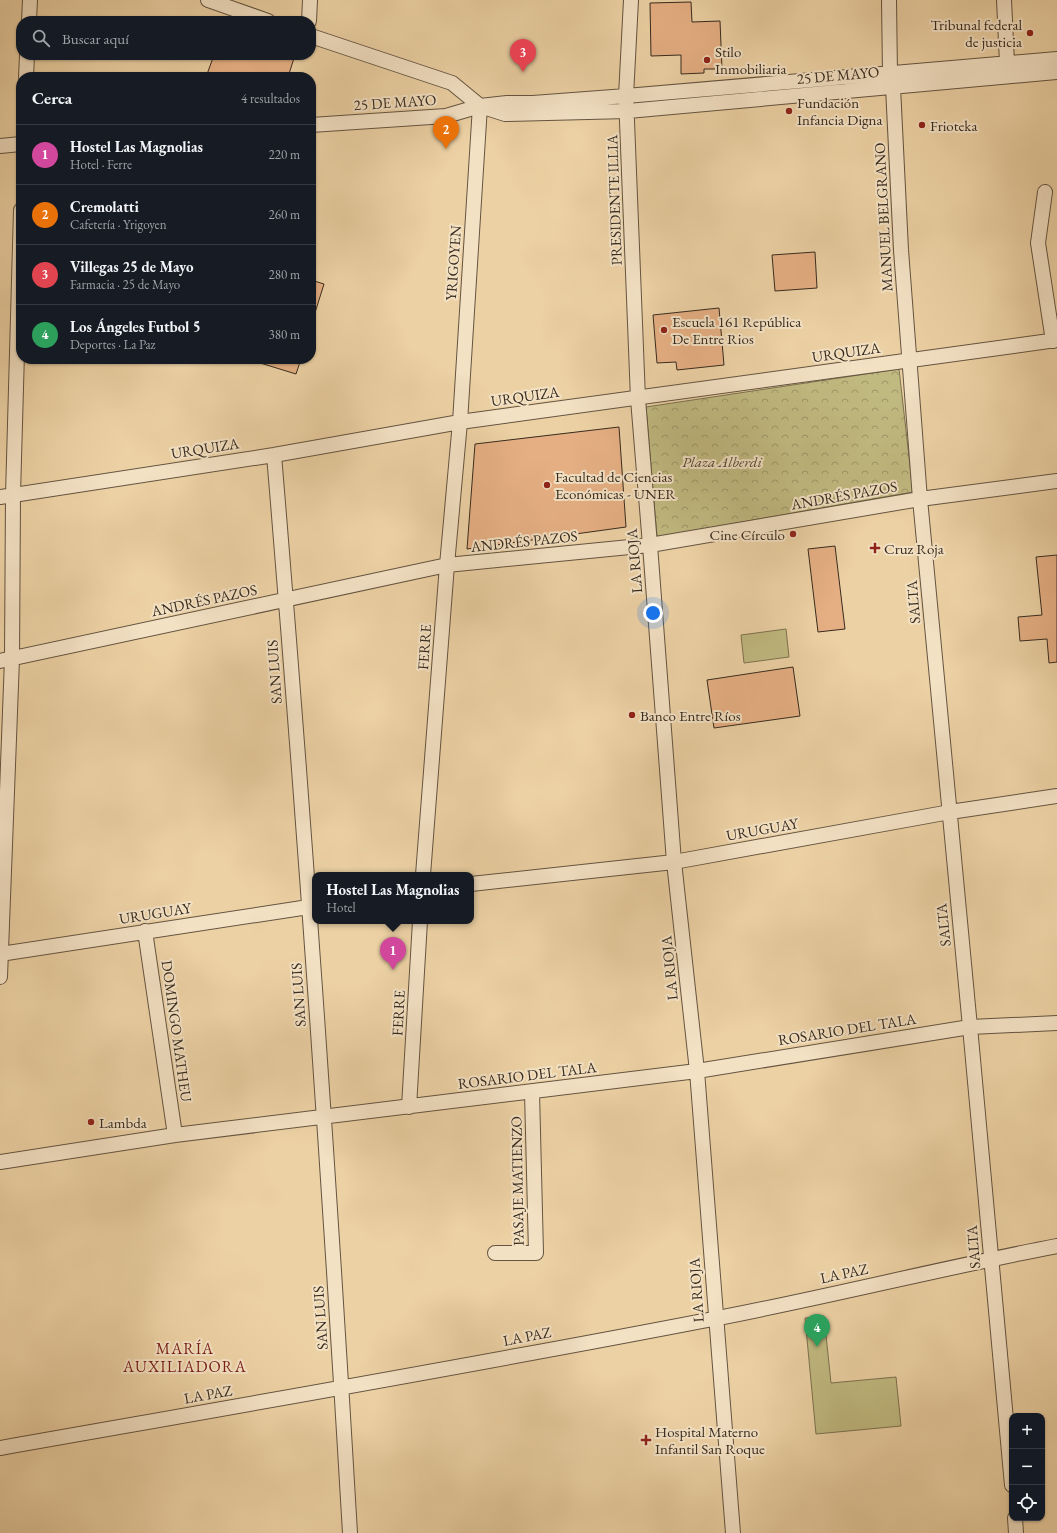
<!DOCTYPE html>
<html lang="es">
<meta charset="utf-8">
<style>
body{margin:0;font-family:"EB Garamond",serif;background:#20242c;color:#f1f3f6}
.controls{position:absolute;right:12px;bottom:12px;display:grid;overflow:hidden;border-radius:8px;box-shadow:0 1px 3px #0004}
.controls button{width:36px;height:36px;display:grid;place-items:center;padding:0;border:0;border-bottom:1px solid #363941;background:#171b24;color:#f1f3f6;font:20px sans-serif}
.you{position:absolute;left:653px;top:613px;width:14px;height:14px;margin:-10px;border:3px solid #fff;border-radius:50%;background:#1a73e8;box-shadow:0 0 0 6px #1a73e833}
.badge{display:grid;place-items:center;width:26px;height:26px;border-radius:50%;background:#7c3aed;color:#fff;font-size:13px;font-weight:700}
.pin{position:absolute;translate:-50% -33px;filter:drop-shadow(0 1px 2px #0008)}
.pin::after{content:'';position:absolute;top:21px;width:14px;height:12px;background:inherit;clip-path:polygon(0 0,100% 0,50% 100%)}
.popup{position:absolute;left:312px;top:872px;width:162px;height:52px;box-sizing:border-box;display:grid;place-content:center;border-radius:8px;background:#171b24;filter:drop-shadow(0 1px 3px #0005);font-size:13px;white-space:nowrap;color:#9ea1a6}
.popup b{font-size:15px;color:#f1f3f6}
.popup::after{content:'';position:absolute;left:50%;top:100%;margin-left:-8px;border:8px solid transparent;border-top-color:#171b24}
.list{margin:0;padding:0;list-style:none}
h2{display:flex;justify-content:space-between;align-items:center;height:52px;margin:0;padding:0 16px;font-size:17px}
h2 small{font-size:13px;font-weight:400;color:#9ea1a6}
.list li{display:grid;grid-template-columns:26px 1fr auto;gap:12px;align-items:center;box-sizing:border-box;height:60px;padding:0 16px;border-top:1px solid #363941}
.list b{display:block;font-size:15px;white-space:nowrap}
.list p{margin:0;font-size:13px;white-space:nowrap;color:#9ea1a6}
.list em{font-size:13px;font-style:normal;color:#9ea1a6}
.icon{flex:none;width:22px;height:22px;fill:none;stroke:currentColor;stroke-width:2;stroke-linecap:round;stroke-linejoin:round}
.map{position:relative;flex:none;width:1057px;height:1533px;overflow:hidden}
.search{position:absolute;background:#171b24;box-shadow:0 1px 3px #0004;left:16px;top:16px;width:300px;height:44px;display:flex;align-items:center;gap:10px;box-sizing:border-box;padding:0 14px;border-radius:16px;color:#9ea1a6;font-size:15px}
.panel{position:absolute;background:#171b24;box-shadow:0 1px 3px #0004;left:16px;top:72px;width:300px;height:292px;border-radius:16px}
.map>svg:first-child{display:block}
</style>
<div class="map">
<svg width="1057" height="1533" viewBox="0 0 1057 1533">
<defs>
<pattern id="park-crowns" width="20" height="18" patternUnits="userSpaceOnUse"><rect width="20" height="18" fill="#c0b980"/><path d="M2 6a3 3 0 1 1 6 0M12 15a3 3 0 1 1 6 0" fill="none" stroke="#9d9768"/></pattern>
</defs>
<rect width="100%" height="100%" fill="#ecd1a4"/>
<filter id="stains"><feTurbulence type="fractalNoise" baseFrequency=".005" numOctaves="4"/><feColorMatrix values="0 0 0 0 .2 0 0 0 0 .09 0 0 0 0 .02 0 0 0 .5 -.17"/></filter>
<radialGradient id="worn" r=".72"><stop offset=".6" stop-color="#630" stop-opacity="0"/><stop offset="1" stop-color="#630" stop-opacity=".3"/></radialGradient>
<path fill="url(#park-crowns)" stroke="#7c7250" d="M 899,369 L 913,492 L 657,537 L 646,407 Z"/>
<path fill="#c0b980" stroke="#7c7250" d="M 786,629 L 789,657 L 744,663 L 741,635 Z
M 824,1316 L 831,1383 L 896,1377 L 901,1426 L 816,1434 L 805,1318 Z"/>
<path fill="#e5af83" stroke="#372b1f" d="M 691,2 L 692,22 L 720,21 L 722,69 L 704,69 L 704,73 L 681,74 L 681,55 L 651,56 L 650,3 Z
M 214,55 L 295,55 L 288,77 L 206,77 Z
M 815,252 L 817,288 L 775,291 L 772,255 Z
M 311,280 L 324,284 L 313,319 L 311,318 Z
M 719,308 L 724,365 L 677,370 L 676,362 L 657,363 L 653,315 Z
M 257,359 L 301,359 L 296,374 L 257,362 Z
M 619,427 L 626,527 L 467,549 L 475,444 Z
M 835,546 L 845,629 L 818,632 L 808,549 Z
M 1057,555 L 1057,662 L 1049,663 L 1047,639 L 1020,641 L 1018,617 L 1042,615 L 1036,557 Z
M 793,667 L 800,716 L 714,728 L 707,680 Z"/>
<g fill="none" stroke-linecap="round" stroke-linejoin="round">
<g stroke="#645440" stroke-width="16">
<path id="minor" d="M 208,0 L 268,21
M 631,0 L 626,96 L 638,399 L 650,545 L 674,862 L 697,1071 L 733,1533
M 889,0 L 890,74 L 893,87 L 901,250 L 920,499 L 970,1027 L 1012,1485
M 1004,0 L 1007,63
M 29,21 L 30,0
M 309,21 L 310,0
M 311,36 L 452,83 L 480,106 L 505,114 L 628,111 L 1057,72
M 26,77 L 27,55
M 311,125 L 446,116 L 480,106 L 507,103 L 533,103 L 626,96 L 1057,59
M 0,146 L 21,144
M 1045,192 L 1038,243 L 1053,341
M 274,455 C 304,814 329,1173 350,1533
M 0,497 L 274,455 L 460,422 L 1057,340
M 0,661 L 447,565 L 650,545 L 920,499 L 1057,481
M 423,875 L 447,565 L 460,422 L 480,106
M 471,884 L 674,862 L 950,812 L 1057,796
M 145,931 L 175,1135
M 0,954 L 315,906
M 0,977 L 12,659 L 13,495 L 21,210
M 409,1107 L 420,921
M 0,1162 L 175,1135 L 697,1071 L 970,1027 L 1057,1023
M 495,1253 L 536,1253 L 532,1092
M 0,1448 C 238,1406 476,1365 713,1319 C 828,1297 942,1268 1057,1246
M 1015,1518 L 1016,1533"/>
</g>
<use href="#minor" stroke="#f3e1c4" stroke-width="14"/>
</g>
<g fill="#8f2418" stroke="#f3e1c4" stroke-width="1.5">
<circle cx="1030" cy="33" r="4"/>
<circle cx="707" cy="60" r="4"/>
<circle cx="789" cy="111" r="4"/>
<circle cx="922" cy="125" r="4"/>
<circle cx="664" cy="330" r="4"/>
<circle cx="547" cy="485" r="4"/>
<circle cx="793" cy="534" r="4"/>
<path d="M873 542h4v4h4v4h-4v4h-4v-4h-4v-4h4z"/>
<circle cx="632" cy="715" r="4"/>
<circle cx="91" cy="1122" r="4"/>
<path d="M644 1434h4v4h4v4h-4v4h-4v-4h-4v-4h4z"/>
</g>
<g text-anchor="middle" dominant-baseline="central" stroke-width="4" stroke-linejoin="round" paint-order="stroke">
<g font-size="15" fill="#372b1f" stroke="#f3e1c4" text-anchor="start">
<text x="1022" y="24" text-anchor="end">Tribunal federal<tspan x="1022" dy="17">de justicia</tspan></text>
<text x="715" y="51">Stilo<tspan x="715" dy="17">Inmobiliaria</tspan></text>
<text x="797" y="102">Fundación<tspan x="797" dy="17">Infancia Digna</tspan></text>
<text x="930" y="125">Frioteka</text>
<text x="672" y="321">Escuela 161 República<tspan x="672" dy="17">De Entre Rios</tspan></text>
<text x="555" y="476">Facultad de Ciencias<tspan x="555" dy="17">Económicas - UNER</tspan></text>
<text x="785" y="534" text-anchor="end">Cine Círculo</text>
<text x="884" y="548">Cruz Roja</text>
<text x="640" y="715">Banco Entre Ríos</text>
<text x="99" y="1122">Lambda</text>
<text x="655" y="1431">Hospital Materno<tspan x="655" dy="17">Infantil San Roque</tspan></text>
</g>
<g font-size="15" fill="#372b1f" stroke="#f3e1c4">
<text transform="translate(838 75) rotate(-5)">25 DE MAYO</text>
<text transform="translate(395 102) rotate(-4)">25 DE MAYO</text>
<text transform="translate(614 200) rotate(-92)">PRESIDENTE ILLIA</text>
<text transform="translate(883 217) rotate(-93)">MANUEL BELGRANO</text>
<text transform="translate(453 263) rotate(-86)">YRIGOYEN</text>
<text transform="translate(846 352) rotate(-8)">URQUIZA</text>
<text transform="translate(525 396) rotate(-8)">URQUIZA</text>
<text transform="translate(205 448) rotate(-9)">URQUIZA</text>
<text transform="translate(844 495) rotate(-10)">ANDRÉS PAZOS</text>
<text transform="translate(524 541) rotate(-6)">ANDRÉS PAZOS</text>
<text transform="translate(634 561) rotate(-95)">LA RIOJA</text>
<text transform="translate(204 600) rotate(-12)">ANDRÉS PAZOS</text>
<text transform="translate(913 602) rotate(-95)">SALTA</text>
<text transform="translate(424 647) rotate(-86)">FERRE</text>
<text transform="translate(274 672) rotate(-94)">SAN LUIS</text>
<text transform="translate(762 829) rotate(-10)">URUGUAY</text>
<text transform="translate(155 913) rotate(-9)">URUGUAY</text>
<text transform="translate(943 925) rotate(-96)">SALTA</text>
<text transform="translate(669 968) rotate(-96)">LA RIOJA</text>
<text transform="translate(298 995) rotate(-94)">SAN LUIS</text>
<text transform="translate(398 1013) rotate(-87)">FERRE</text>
<text transform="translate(847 1029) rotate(-9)">ROSARIO DEL TALA</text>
<text transform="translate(177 1031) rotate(82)">DOMINGO MATHEU</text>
<text transform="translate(527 1075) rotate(-7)">ROSARIO DEL TALA</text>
<text transform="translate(517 1181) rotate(-91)">PASAJE MATIENZO</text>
<text transform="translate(973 1247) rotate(-95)">SALTA</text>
<text transform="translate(844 1273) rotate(-12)">LA PAZ</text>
<text transform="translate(696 1290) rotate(-94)">LA RIOJA</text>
<text transform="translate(320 1318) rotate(-94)">SAN LUIS</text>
<text transform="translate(527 1336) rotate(-11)">LA PAZ</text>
<text transform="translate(208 1394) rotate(-10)">LA PAZ</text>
</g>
<g font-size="15" font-style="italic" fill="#524732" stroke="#f3e1c4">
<text x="722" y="461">Plaza Alberdi</text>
</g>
<g font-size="16" letter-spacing="1" fill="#7a1f14" stroke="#f3e1c4">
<text x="185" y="1348">MARÍA<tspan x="185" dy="18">AUXILIADORA</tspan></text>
</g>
</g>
<rect width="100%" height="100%" filter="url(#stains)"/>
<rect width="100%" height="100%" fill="url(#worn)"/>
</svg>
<div class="controls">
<button>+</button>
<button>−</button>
<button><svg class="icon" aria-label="locate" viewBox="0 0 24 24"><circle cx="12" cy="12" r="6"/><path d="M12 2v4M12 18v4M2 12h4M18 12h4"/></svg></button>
</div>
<div class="you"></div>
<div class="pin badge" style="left:393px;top:970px;background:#d1479c">1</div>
<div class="popup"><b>Hostel Las Magnolias</b>Hotel</div>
<div class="pin badge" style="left:446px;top:149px;background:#e8710a">2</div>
<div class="pin badge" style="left:523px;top:72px;background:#e0444e">3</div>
<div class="pin badge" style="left:817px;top:1347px;background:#2e9e5b">4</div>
<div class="search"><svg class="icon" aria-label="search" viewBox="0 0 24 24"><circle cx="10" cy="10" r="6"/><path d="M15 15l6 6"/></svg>Buscar aquí</div>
<section class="panel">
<h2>Cerca<small>4 resultados</small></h2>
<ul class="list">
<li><span class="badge" style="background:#d1479c">1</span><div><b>Hostel Las Magnolias</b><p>Hotel · Ferre</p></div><em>220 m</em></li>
<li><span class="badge" style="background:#e8710a">2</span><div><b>Cremolatti</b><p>Cafetería · Yrigoyen</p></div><em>260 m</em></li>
<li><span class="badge" style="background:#e0444e">3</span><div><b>Villegas 25 de Mayo</b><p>Farmacia · 25 de Mayo</p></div><em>280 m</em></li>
<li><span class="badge" style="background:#2e9e5b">4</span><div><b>Los Ángeles Futbol 5</b><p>Deportes · La Paz</p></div><em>380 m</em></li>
</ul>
</section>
</div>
